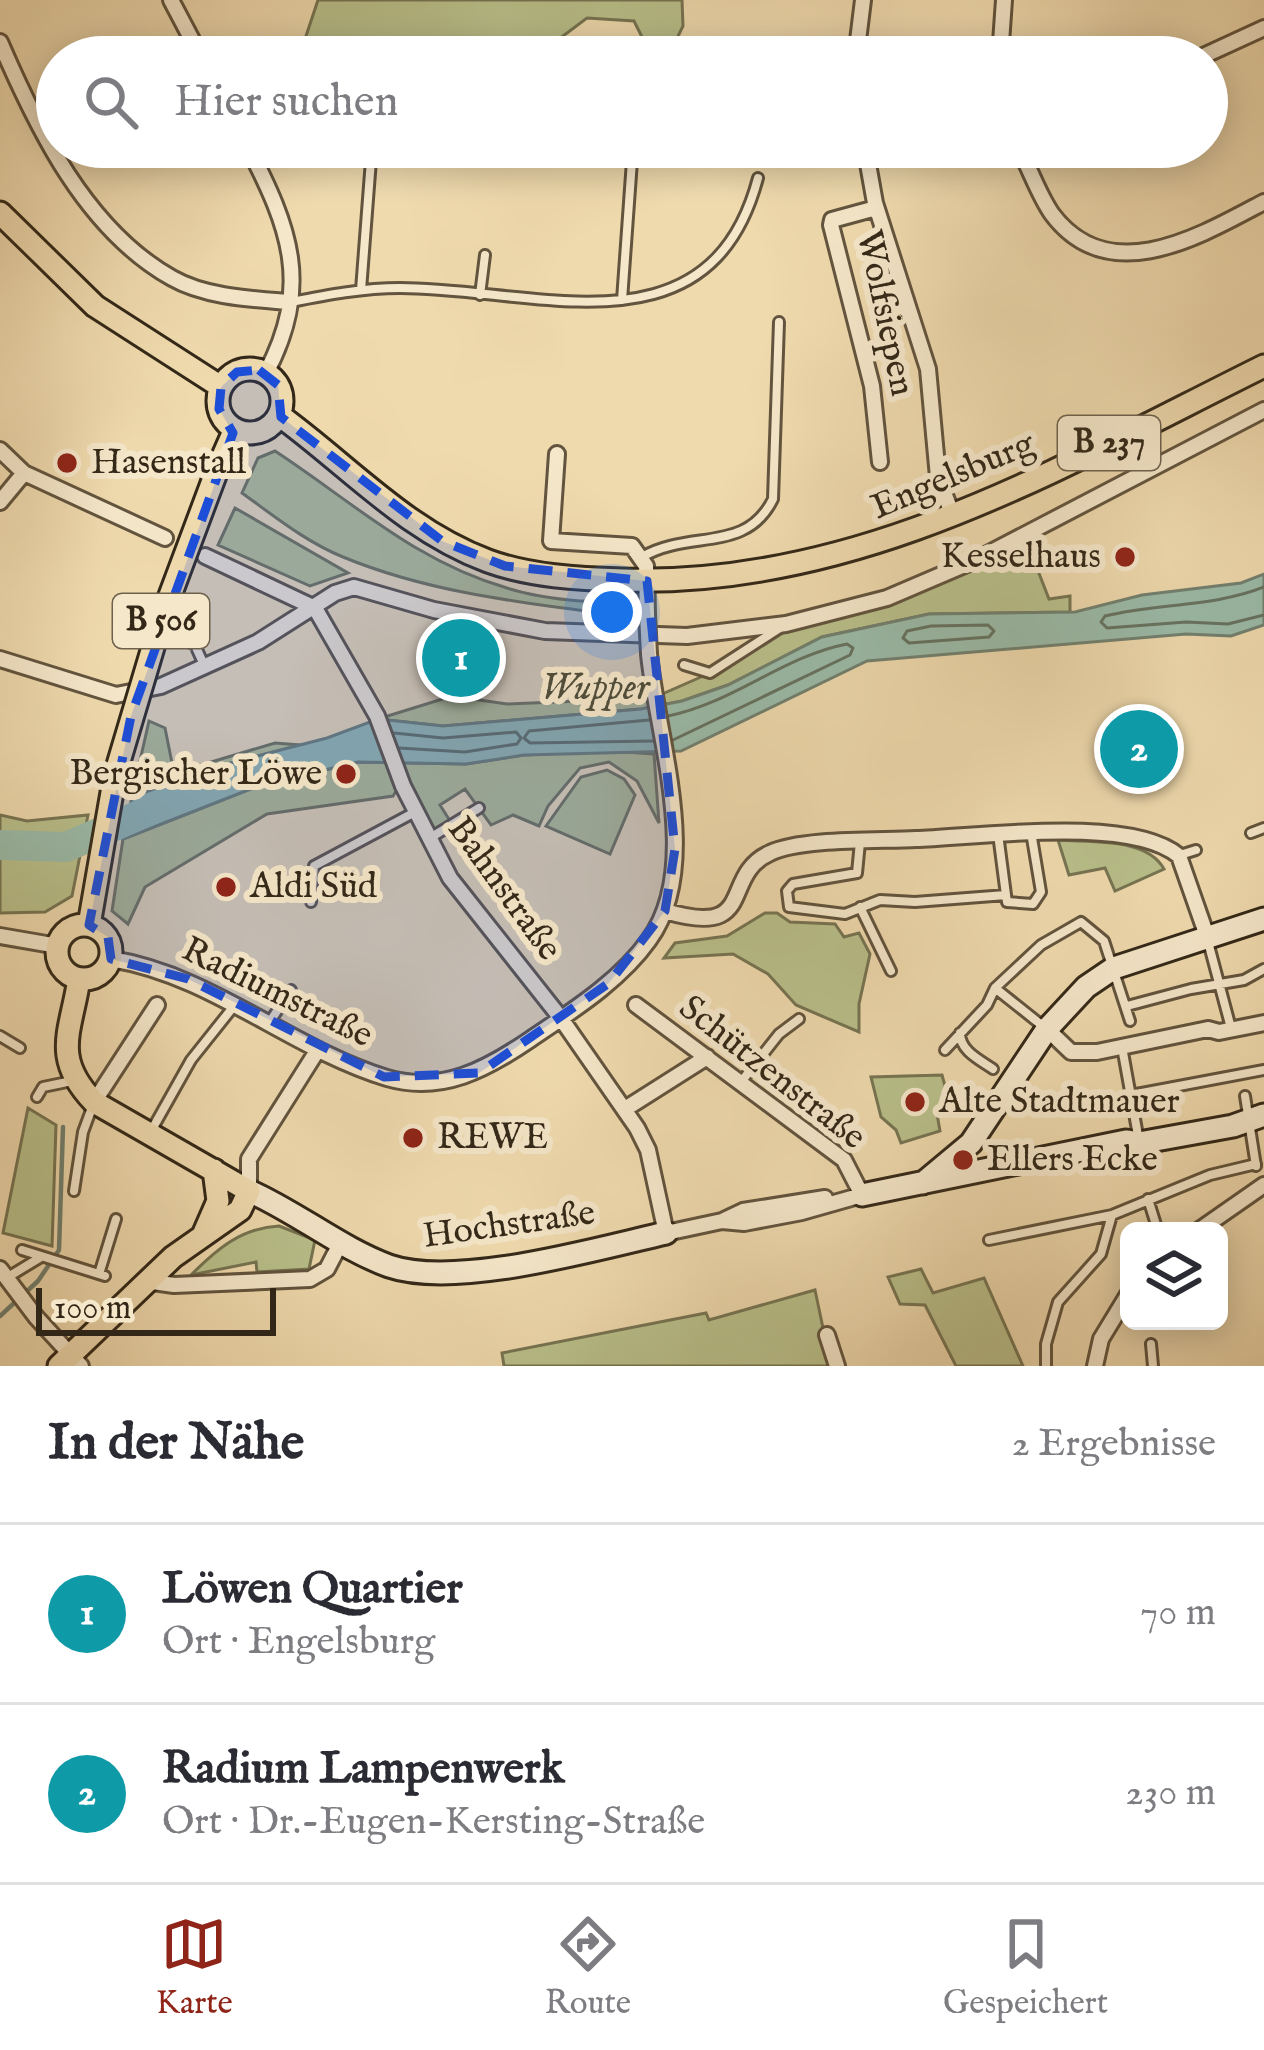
<!DOCTYPE html>
<html lang="de">
<meta charset="utf-8">
<style>
body{margin:0;font-family:"IM FELL English",serif;background:#f7f7f7;color:#2b2b33}
.controls{position:absolute;right:36px;bottom:36px;display:grid;overflow:hidden;border-radius:18px;box-shadow:0 6px 30px #0003}
.controls button{width:108px;height:108px;display:grid;place-items:center;padding:0;border:0;border-bottom:3px solid #e1e1e2;background:#fff;color:#2b2b33;font:60px sans-serif}
.scale{position:absolute;left:36px;bottom:30px;width:240px;box-sizing:border-box;padding-left:12px;border:6px solid #332818;border-top:0;font-size:33px;line-height:42px;white-space:nowrap;color:#332818;-webkit-text-stroke:9px #f5e7ca;paint-order:stroke}
.you{position:absolute;left:612px;top:612px;width:42px;height:42px;margin:-30px;border:9px solid #fff;border-radius:50%;background:#1a73e8;box-shadow:0 0 0 18px #1a73e833}
.badge{display:grid;place-items:center;width:78px;height:78px;border-radius:50%;background:#8f2418;color:#fff;font-size:39px;font-weight:700}
.pin{position:absolute;translate:-50% -50%;border:6px solid #fff;box-shadow:0 3px 12px #0006}
.list{margin:0;padding:0;list-style:none}
h2{display:flex;justify-content:space-between;align-items:center;height:156px;margin:0;padding:0 48px;font-size:51px}
h2 small{font-size:39px;font-weight:400;color:#7c7c81}
.list li{display:grid;grid-template-columns:78px 1fr auto;gap:36px;align-items:center;box-sizing:border-box;height:180px;padding:0 48px;border-top:3px solid #e1e1e2}
.list b{display:block;font-size:45px;white-space:nowrap}
.list p{margin:0;font-size:39px;white-space:nowrap;color:#7c7c81}
.list em{font-size:39px;font-style:normal;color:#7c7c81}
.icon{flex:none;width:66px;height:66px;fill:none;stroke:currentColor;stroke-width:2;stroke-linecap:round;stroke-linejoin:round}
.map{position:relative;flex:none;width:1264px;height:1366px;overflow:hidden}
.search{position:absolute;background:#fff;box-shadow:0 6px 30px #0003;left:36px;right:36px;top:36px;height:132px;display:flex;align-items:center;gap:30px;box-sizing:border-box;padding:0 42px;border-radius:66px;color:#7c7c81;font-size:45px}
.sheet{height:516px;background:#fff}
nav{display:flex;justify-content:space-around;align-items:center;box-sizing:border-box;height:168px;border-top:3px solid #e1e1e2;background:#fff;font-size:33px;color:#7c7c81}
nav a{display:grid;justify-items:center;gap:6px}
nav .on{color:#8f2418}
.map>svg:first-child{display:block}
</style>
<div class="map">
<svg width="1264" height="1366" viewBox="0 0 1264 1366">
<rect width="100%" height="100%" fill="#efdaae"/>
<filter id="stains"><feTurbulence type="fractalNoise" baseFrequency=".00167" numOctaves="4"/><feColorMatrix values="0 0 0 0 .2 0 0 0 0 .09 0 0 0 0 .02 0 0 0 .5 -.17"/></filter>
<radialGradient id="worn" r=".72"><stop offset=".6" stop-color="#630" stop-opacity="0"/><stop offset="1" stop-color="#630" stop-opacity=".3"/></radialGradient>
<path fill="#b9c08b" stroke="#767452" stroke-width="3" d="M 318,0 L 682,0 L 683,26 L 668,57 L 652,57 L 634,21 L 587,18 L 535,57 L 299,57 Z
M 275,451 C 353,502 414,561 507,588 C 529,595 557,599 580,601 C 596,602 612,597 626,603 L 632,617 C 534,604 435,595 343,557 C 306,542 274,516 242,493 L 258,458 Z
M 235,508 L 348,573 L 310,586 L 218,545 Z
M 1026,540 L 1049,599 L 1070,596 L 1070,612 L 929,614 L 822,637 L 728,685 L 682,701 L 641,709 L 443,726 L 378,719 L 452,696 L 507,704 L 653,698 L 710,673 L 786,624 L 887,598 Z
M 149,721 L 165,728 L 174,773 L 275,743 L 301,745 L 211,768 L 132,796 Z
M 611,751 L 654,754 L 659,823 L 637,781 L 609,762 L 580,768 L 548,806 L 539,826 L 513,815 L 491,825 L 465,789 L 440,805 L 452,824 L 428,839 L 398,788 L 393,796 L 267,814 L 145,887 L 128,924 L 112,911 L 123,839 L 258,786 L 358,762 L 466,764 L 524,755 Z
M 607,770 L 624,779 L 635,795 L 610,854 L 546,826 L 581,777 Z
M 0,815 L 27,821 L 88,815 L 72,896 L 45,912 L 0,913 Z
M 1058,840 C 1091,843 1146,837 1164,869 L 1115,891 L 1105,868 L 1069,875 Z
M 765,913 L 777,913 L 790,922 L 835,924 L 844,937 L 859,933 L 870,954 L 859,1004 L 859,1032 L 796,1005 L 768,974 L 733,954 L 664,958 L 675,943 L 727,936 Z
M 942,1075 L 951,1108 L 937,1114 L 940,1131 L 901,1143 L 896,1130 L 881,1117 L 871,1077 Z
M 28,1108 L 56,1125 L 52,1246 L 3,1233 Z
M 279,1226 L 315,1240 L 309,1269 L 257,1272 L 256,1262 L 191,1275 C 217,1249 241,1228 279,1226 Z
M 921,1269 L 933,1293 L 984,1278 L 1023,1366 L 956,1366 L 925,1305 L 900,1304 L 888,1277 Z
M 815,1290 L 831,1366 L 504,1366 L 502,1353 L 706,1313 L 709,1320 Z"/>
<path fill="#9abba9" stroke="#71806f" stroke-width="3" d="M 1264,574 L 1264,625 L 1231,636 L 1186,634 L 867,661 L 681,751 L 524,755 L 466,764 L 358,762 L 258,786 L 123,839 L 132,797 L 211,768 L 327,738 L 378,719 L 443,726 L 641,709 L 682,701 L 728,685 L 822,637 L 929,614 L 1075,612 L 1142,595 L 1241,583 Z"/>
<g fill="none" stroke-linecap="round" stroke-linejoin="round">
<path stroke="#667260" stroke-width="3" d="M 1264,587 C 1215,607 1157,603 1105,616 L 1101,622 L 1107,628 L 1186,622 L 1228,624 L 1264,615
M 988,625 L 994,631 L 989,637 L 909,643 L 903,638 L 907,631 L 931,626 Z
M 668,716 C 733,703 784,656 847,644 L 853,648 L 850,655 L 673,740
M 649,720 L 529,731 L 524,738 L 530,743 L 653,741
M 394,733 L 443,738 L 516,732 L 521,738 L 517,744 L 465,752 L 399,748"/>
<path stroke="#71806f" stroke-width="4.5" d="M 0,1316 L 38,1281 L 59,1250 L 63,1127"/>
<path stroke="#9abba9" stroke-width="30" d="M 0,845 L 66,847 L 165,804"/>
<g stroke="#62543e" stroke-width="14">
<path id="lane" d="M 361,290 L 372,147
M 480,295 L 485,255
M 622,300 L 633,147
M 291,302 C 327,295 363,288 400,288 C 536,288 710,359 758,178
M 642,557 C 691,529 746,554 773,499 L 779,322
M 167,632 L 195,645 L 204,665
M 684,665 L 710,673 L 780,628
M 1251,833 L 1264,828
M 998,834 L 1006,895
M 430,838 L 479,808
M 860,842 L 857,873 L 793,884 L 787,891 L 789,907 L 845,914 L 880,900 L 915,902 L 1006,895 L 1007,902 L 1033,904 L 1041,892 L 1031,832
M 1180,855 L 1196,850
M 311,902 L 314,866 L 415,812
M 860,907 L 891,971
M 1207,938 L 1231,1028
M 1127,1006 L 1191,989 L 1244,980 L 1264,969
M 269,1023 L 291,990
M 1044,1027 L 995,988 L 1041,945 L 1081,922 L 1104,941 L 1130,1021
M 960,1033 C 960,1051 980,1060 993,1069
M 0,1036 L 20,1048
M 1122,1047 L 1139,1141
M 945,1050 L 987,1005 L 995,988
M 741,1082 L 779,1034 L 799,1019
M 1131,1095 L 1264,1070
M 1245,1096 L 1256,1166
M 37,1097 L 43,1087 L 72,1081
M 150,1133 L 191,1060 L 234,1006
M 74,1191 L 83,1132 L 93,1105
M 1148,1199 L 1158,1231
M 989,1240 L 1112,1215 L 1210,1175 L 1256,1164
M 22,1250 L 105,1276
M 99,1274 L 116,1219
M 8,1277 L 41,1257
M 1151,1344 L 1153,1366
M 1046,1366 L 1046,1344 L 1058,1302 L 1101,1254 L 1112,1215"/>
</g>
<g stroke="#62543e" stroke-width="20">
<path id="street" d="M 171,0 L 201,57
M 0,42 C 37,128 86,230 172,278 C 205,297 252,299 289,302
M 856,57 L 863,0
M 1000,57 L 1004,0
M 1201,57 L 1264,28
M 248,147 C 290,228 312,286 266,373
M 865,147 L 875,203 L 928,369 L 938,477 L 953,516
M 1018,147 C 1030,168 1038,194 1052,214 C 1109,290 1200,236 1264,202
M 876,208 L 832,220 L 831,225 L 872,386 L 880,462
M 0,450 L 24,473 L 165,538
M 557,454 L 551,541 L 632,546 L 646,566 L 647,614
M 0,502 L 24,473
M 205,556 L 315,608 L 377,716 L 403,786 L 450,878 L 560,1017 L 637,1128 L 648,1150 L 666,1233 L 722,1221 L 744,1223 L 802,1212 L 862,1195 L 844,1160 L 636,1005
M 0,659 L 116,695 L 161,686 L 258,642 L 335,593 L 354,587 L 434,610 L 545,631 L 687,636 L 786,624 L 887,598 L 976,560 L 1264,410
M 665,911 C 759,939 719,876 770,853 C 801,838 879,841 916,839 C 978,837 1131,815 1179,856 L 1207,936
M 0,936 L 58,946
M 111,959 C 212,975 289,1048 387,1078 C 442,1094 487,1069 531,1039 C 572,1011 620,981 649,940 C 703,866 657,738 649,654
M 1047,1029 L 1071,1052 L 1097,1052 L 1208,1029 L 1219,1032 L 1264,1023
M 94,1102 L 157,1005
M 625,1109 L 707,1057
M 249,1191 L 249,1159 L 317,1051
M 724,1220 L 743,1211 L 825,1198
M 1198,1231 L 1264,1185
M 0,1269 L 36,1317 L 81,1366
M 146,1281 L 174,1285 L 310,1279 L 327,1269 L 341,1242
M 827,1335 L 837,1366
M 1095,1366 L 1101,1339 L 1129,1293"/>
</g>
<g stroke="#332818" stroke-width="27">
<path id="secondary" d="M 923,1183 L 971,1143 L 1047,1029 L 1086,987 L 1114,968 L 1264,919
M 249,1191 C 297,1212 340,1248 389,1266 C 456,1289 595,1249 666,1233
M 862,1195 L 1126,1141 L 1139,1143 L 1233,1126 L 1264,1115"/>
</g>
<g stroke="#332818" stroke-width="27">
<path id="primary" d="M 0,213 L 95,306 L 221,387
M218 401a32 32 0 1 1 64 0a32 32 0 1 1-64 0Z
M 279,415 C 349,466 405,530 488,561 C 529,576 579,579 623,580 C 860,587 1058,468 1264,366
M 217,470 L 235,429
M57 952a27 27 0 1 1 54 0a27 27 0 1 1-54 0Z
M 89,925 L 115,775
M 204,1233 L 218,1201 L 214,1170
M 59,1366 L 173,1257 L 240,1210 L 249,1191 L 94,1102 C 51,1057 71,1032 79,979"/>
</g>
<use href="#lane" stroke="#f5e7ca" stroke-width="8"/>
<use href="#street" stroke="#f5e7ca" stroke-width="14"/>
<use href="#secondary" stroke="#f5e7ca" stroke-width="21"/>
<use href="#primary" stroke="#efdaae" stroke-width="21"/>
<g stroke="#62543e" stroke-width="20" stroke-linecap="butt">
<path id="street-bridge" d="M 647,614 L 649,654"/>
</g>
<g stroke="#332818" stroke-width="27" stroke-linecap="butt">
<path id="primary-bridge" d="M 115,775 L 162,617 L 217,470"/>
</g>
<use href="#street-bridge" stroke="#f5e7ca" stroke-width="14"/>
<use href="#primary-bridge" stroke="#efdaae" stroke-width="21"/>
</g>
<path fill="#1d4ed8" fill-opacity="0.2" stroke="#1d4ed8" stroke-width="9" stroke-dasharray="24 15" stroke-linejoin="round" d="M 259,370 L 278,385 L 281,417 L 442,541 L 505,566 L 647,581 L 675,849 L 665,911 L 609,983 L 479,1073 L 384,1077 L 188,979 L 111,959 L 108,937 L 89,925 L 131,716 L 233,433 L 219,409 L 221,387 L 237,372 Z"/>
<g fill="#8f2418" stroke="#f5e7ca" stroke-width="4.5">
<circle cx="67" cy="463" r="12"/>
<circle cx="1125" cy="557" r="12"/>
<circle cx="346" cy="774" r="12"/>
<circle cx="226" cy="887" r="12"/>
<circle cx="915" cy="1102" r="12"/>
<circle cx="413" cy="1138" r="12"/>
<circle cx="963" cy="1160" r="12"/>
</g>
<g text-anchor="middle" dominant-baseline="central" stroke-width="12" stroke-linejoin="round" paint-order="stroke">
<g fill="#f5e7ca" stroke="#6d614d" stroke-width="3">
<rect x="1058" y="416" width="102" height="54" rx="9"/>
<rect x="113" y="594" width="96" height="54" rx="9"/>
</g>
<g font-size="33" font-weight="bold" fill="#332818">
<text x="1109" y="443">B 237</text>
<text x="161" y="621">B 506</text>
</g>
<g font-size="36" fill="#332818" stroke="#f5e7ca">
<text transform="translate(885 313) rotate(78)">Wolfsiepen</text>
<text transform="translate(953 476) rotate(-23)">Engelsburg</text>
<text transform="translate(504 889) rotate(54)">Bahnstraße</text>
<text transform="translate(277 993) rotate(26)">Radiumstraße</text>
<text transform="translate(772 1073) rotate(38)">Schützenstraße</text>
<text transform="translate(509 1225) rotate(-8)">Hochstraße</text>
</g>
<g font-size="36" fill="#332818" stroke="#f5e7ca" text-anchor="start">
<text x="91" y="463">Hasenstall</text>
<text x="1101" y="557" text-anchor="end">Kesselhaus</text>
<text x="322" y="774" text-anchor="end">Bergischer Löwe</text>
<text x="250" y="887">Aldi Süd</text>
<text x="939" y="1102">Alte Stadtmauer</text>
<text x="437" y="1138">REWE</text>
<text x="987" y="1160">Ellers Ecke</text>
</g>
<g font-size="39" font-style="italic" fill="#4d4d3c" stroke="#f5e7ca">
<text x="595" y="688">Wupper</text>
</g>
</g>
<rect width="100%" height="100%" filter="url(#stains)"/>
<rect width="100%" height="100%" fill="url(#worn)"/>
</svg>
<div class="controls">
<button><svg class="icon" aria-label="layers" viewBox="0 0 24 24"><path d="M12 4l9 5-9 5-9-5zM3 14l9 5 9-5"/></svg></button>
</div>
<div class="scale">100 m</div>
<div class="you"></div>
<div class="pin badge" style="left:461px;top:658px;background:#0f9aa8">1</div>
<div class="pin badge" style="left:1139px;top:749px;background:#0f9aa8">2</div>
<div class="search"><svg class="icon" aria-label="search" viewBox="0 0 24 24"><circle cx="10" cy="10" r="6"/><path d="M15 15l6 6"/></svg>Hier suchen</div>
</div>
<section class="sheet">
<h2>In der Nähe<small>2 Ergebnisse</small></h2>
<ul class="list">
<li><span class="badge" style="background:#0f9aa8">1</span><div><b>Löwen Quartier</b><p>Ort · Engelsburg</p></div><em>70 m</em></li>
<li><span class="badge" style="background:#0f9aa8">2</span><div><b>Radium Lampenwerk</b><p>Ort · Dr.-Eugen-Kersting-Straße</p></div><em>230 m</em></li>
</ul>
</section>
<nav>
<a class="on"><svg class="icon" aria-label="map" viewBox="0 0 24 24"><path d="M3 6l6-2 6 2 6-2v14l-6 2-6-2-6 2zM9 4v14M15 6v14"/></svg>Karte</a>
<a><svg class="icon" aria-label="directions" viewBox="0 0 24 24"><path d="M12 3l9 9-9 9-9-9zM9 14v-3h6M13 9l2 2-2 2"/></svg>Route</a>
<a><svg class="icon" aria-label="saved" viewBox="0 0 24 24"><path d="M7 4h10v16l-5-4-5 4z"/></svg>Gespeichert</a>
</nav>
